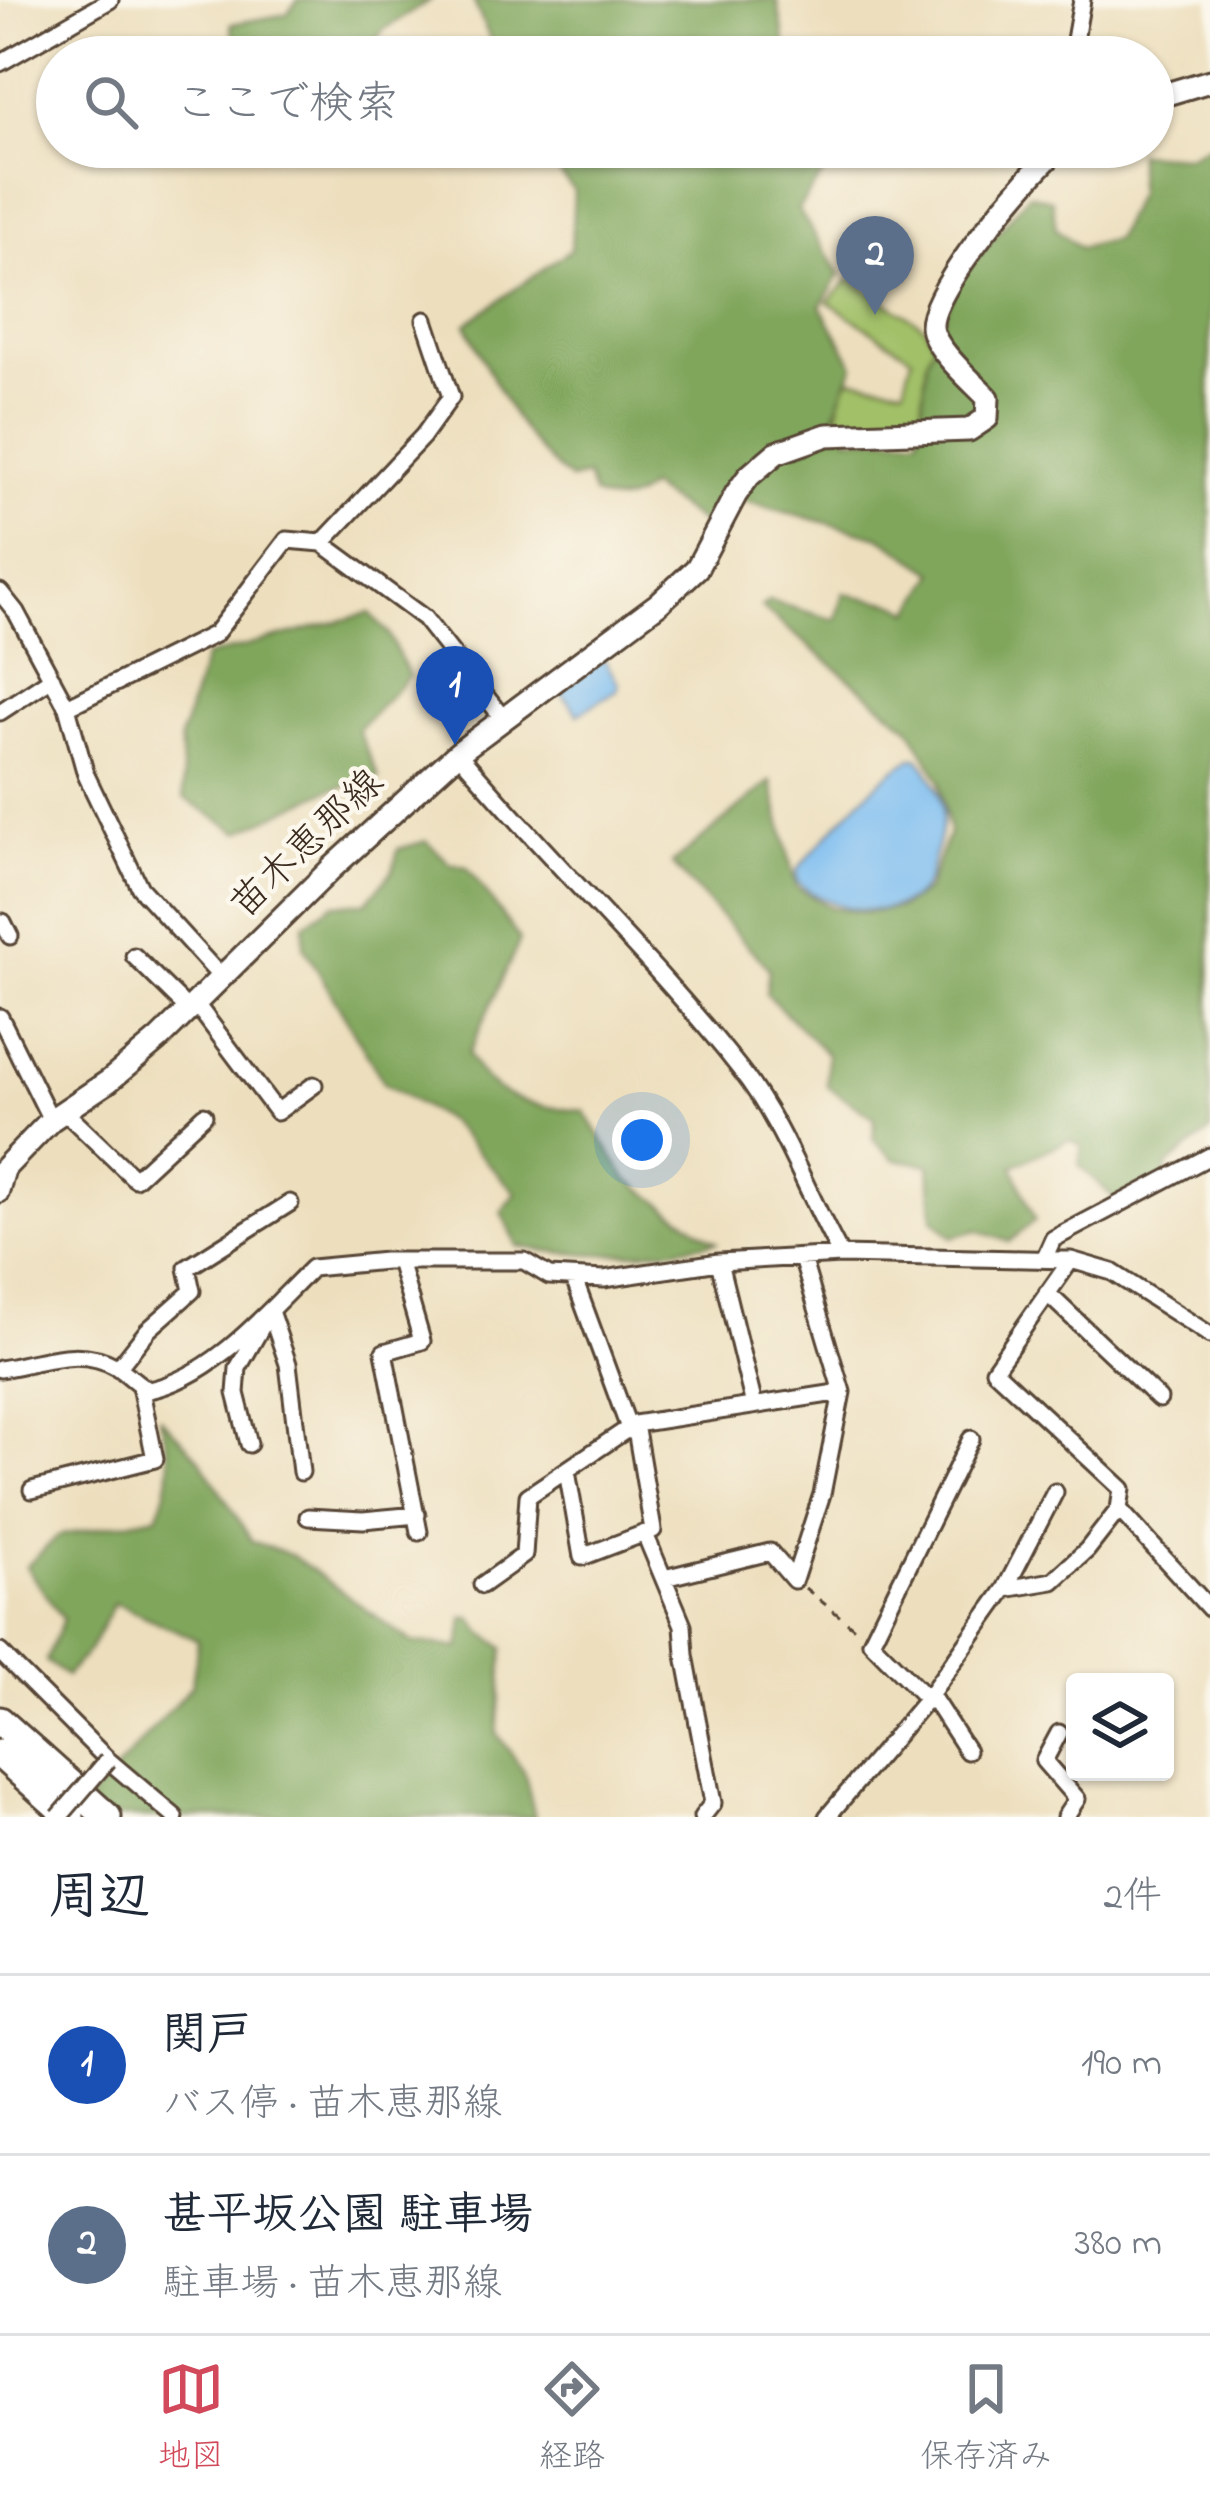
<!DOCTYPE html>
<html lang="ja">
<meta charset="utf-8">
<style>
body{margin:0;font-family:"Indie Flower","Klee One",sans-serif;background:#f2f2f3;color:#1f2937}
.controls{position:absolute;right:36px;bottom:36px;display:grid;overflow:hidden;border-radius:12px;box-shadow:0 3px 9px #0004}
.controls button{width:108px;height:108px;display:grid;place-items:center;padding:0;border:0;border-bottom:3px solid #e0e1e3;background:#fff;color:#1f2937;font:60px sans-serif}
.you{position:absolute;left:642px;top:1140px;width:42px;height:42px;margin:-30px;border:9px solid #fff;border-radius:50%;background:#1a73e8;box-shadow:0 0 0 18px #1a73e833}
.badge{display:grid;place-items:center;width:78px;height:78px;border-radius:50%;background:#d1495b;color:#fff;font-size:39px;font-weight:700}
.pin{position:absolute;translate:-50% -99px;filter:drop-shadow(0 3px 6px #0008)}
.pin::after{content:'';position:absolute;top:63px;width:42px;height:36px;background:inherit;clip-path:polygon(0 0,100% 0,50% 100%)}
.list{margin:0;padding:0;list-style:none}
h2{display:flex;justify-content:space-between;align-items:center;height:156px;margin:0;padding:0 48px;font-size:51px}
h2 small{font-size:39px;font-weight:400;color:#747a83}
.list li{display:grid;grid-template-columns:78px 1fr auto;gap:36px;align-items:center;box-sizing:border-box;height:180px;padding:0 48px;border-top:3px solid #e0e1e3}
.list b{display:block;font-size:45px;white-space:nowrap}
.list p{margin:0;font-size:39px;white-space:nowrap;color:#747a83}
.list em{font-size:39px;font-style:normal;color:#747a83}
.icon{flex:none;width:66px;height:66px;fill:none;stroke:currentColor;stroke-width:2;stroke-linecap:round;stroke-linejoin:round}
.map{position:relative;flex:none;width:1210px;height:1817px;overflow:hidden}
.search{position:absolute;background:#fff;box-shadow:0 3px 9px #0004;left:36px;right:36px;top:36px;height:132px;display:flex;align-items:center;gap:30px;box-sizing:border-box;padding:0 42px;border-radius:66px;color:#747a83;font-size:45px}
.sheet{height:516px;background:#fff}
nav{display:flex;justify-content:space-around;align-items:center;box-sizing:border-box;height:168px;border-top:3px solid #e0e1e3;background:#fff;font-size:33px;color:#747a83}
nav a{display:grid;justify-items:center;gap:6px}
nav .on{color:#d1495b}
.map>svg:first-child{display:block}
</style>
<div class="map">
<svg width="1210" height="1817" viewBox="0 0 1210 1817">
<rect width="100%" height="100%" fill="#fbf7ec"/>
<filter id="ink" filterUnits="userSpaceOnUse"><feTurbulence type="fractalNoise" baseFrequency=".00833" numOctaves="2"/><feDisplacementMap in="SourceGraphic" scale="24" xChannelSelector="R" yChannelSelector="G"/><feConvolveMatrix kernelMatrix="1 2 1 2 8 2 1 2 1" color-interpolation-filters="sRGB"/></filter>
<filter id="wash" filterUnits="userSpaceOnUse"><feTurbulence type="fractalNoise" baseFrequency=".004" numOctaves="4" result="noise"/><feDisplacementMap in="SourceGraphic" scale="48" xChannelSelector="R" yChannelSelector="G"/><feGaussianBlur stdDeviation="2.7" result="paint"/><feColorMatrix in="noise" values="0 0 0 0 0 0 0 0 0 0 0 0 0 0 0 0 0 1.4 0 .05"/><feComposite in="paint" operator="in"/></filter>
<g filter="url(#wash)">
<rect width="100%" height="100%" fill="#eddfbe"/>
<path fill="#a1c068" stroke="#6e7543" stroke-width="3" d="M 850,279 L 924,326 L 974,421 L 836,427 L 844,378 L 904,387 L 912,357 L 828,302 Z"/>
<path fill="#80a65c" stroke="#5e683d" stroke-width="3" d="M 298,0 L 431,0 L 383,30 L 363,57 L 237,57 L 231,24 L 287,14 Z
M 473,0 L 777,0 L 788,57 L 505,57 L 491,41 Z
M 1210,144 L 1210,1132 L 1168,1165 L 1165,1176 L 1116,1200 L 1079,1165 L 1082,1146 L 1069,1140 L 1013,1166 L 1035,1220 L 1009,1242 L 977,1230 L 952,1237 L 933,1219 L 930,1165 L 894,1159 L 873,1139 L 875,1118 L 827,1086 L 827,1054 L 766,994 L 769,969 L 672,864 L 771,781 L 796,887 L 830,907 L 866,913 L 900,908 L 927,890 L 949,833 L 940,780 L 910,728 L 761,607 L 769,601 L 836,620 L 844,593 C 869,602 889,596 911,612 L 935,573 L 880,537 L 722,495 L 705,525 L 649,487 C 632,503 614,506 593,495 L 587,476 L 570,480 C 516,436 496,385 466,324 L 571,249 L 574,191 L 539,147 L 825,147 L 832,162 L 798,209 L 840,274 L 821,306 L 854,365 L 835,413 L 848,438 L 919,437 L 927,360 L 957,283 L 1029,194 L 1052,200 L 1056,229 L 1080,248 L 1115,239 L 1137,193 L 1137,153 L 1187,156 Z
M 370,613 L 388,633 L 409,676 L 358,730 L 379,778 L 329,790 L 239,832 L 184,798 L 180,739 L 205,657 Z
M 427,841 L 451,864 L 467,867 L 520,940 L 469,1053 C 487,1101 537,1107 584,1111 L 627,1179 L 716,1242 C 650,1254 584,1260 517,1246 L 502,1212 L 516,1193 L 449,1122 L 384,1083 L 304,947 L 304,924 L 333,904 L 367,902 L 393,870 L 398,849 Z
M 159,1416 L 200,1459 L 252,1541 L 293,1556 L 411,1642 L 460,1648 L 464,1618 L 472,1618 L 482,1632 L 504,1648 L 497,1734 L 524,1771 L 535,1817 L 74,1817 L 192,1685 L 198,1640 L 114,1603 L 90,1649 L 66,1676 L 46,1661 L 63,1619 L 26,1567 L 58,1536 L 157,1516 C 174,1478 172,1455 159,1416 Z"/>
<path fill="#7abcf0" stroke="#5a7387" stroke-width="3" d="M 603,658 L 619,684 L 617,690 L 578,714 L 560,691 Z
M 912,758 L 918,758 C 948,795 948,816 933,861 C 931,869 929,880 924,887 C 893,926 828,909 797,882 L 797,870 C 831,832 868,784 912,758 Z"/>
</g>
<g filter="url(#ink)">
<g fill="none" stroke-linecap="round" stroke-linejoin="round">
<g stroke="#564536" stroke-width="21">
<path id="street" d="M 1072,57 L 1082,0
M 0,63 L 110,0
M 322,543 L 423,436 L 451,397 L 425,320
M 0,592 L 16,612 L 67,707 L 86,775 L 140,888 L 221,977
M 67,707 L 215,634 L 287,540 L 322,543 L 424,618 L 502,717
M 0,712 L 52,678
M 458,753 C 549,861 653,958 740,1069 C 784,1125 807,1194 841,1255
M 0,924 L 3,922 L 10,936
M 134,956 L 189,1010
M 196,1004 L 277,1112 L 314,1085
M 0,1017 L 51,1120
M 64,1111 L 135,1179 L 204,1115
M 0,1194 L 8,1167
M 1044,1259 L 1053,1239 L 1210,1156
M 399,1261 L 422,1341 L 384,1352 L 419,1532
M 719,1262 L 754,1405
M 574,1279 L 630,1431
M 1047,1293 L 1159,1399
M 270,1311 L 288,1364 L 301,1472
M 118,1368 L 148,1330 L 192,1291 L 187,1268 L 290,1203
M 0,1369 C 40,1363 78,1345 117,1367 C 129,1374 136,1384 149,1390 C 214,1376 266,1313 312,1268 L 385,1261 L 524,1261 L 549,1276 L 604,1279 L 719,1262 L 841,1255 L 1071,1260 L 1112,1272 L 1210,1335
M 249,1444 L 236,1393 L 238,1368 L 266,1319
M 567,1471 L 582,1557 L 653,1530 L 635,1424
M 32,1490 L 155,1459 L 140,1386
M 1119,1509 L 1210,1609
M 308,1517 L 363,1520 L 417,1515
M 645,1534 L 683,1625 L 685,1655 L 713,1803 L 702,1817
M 664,1578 L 770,1552 L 794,1580
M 794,1580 L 822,1494 L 842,1392 L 802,1258
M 482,1585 L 524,1555 L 528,1496 L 635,1424 L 842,1392
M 1005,1589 L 1055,1492
M 0,1652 L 108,1760 L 175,1817
M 930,1694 L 967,1751
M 927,1699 L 871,1642 L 971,1439
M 1059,1733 L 1044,1761 L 1077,1799 L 1065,1817
M 827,1817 L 927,1699 L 1005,1589 L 1053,1581 L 1087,1550 L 1119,1509 L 1122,1489 L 994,1370 L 1071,1260"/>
</g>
<g stroke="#564536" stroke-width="27">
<path id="secondary" d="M 1153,98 L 1210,81
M 0,1173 L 51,1120 L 109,1081 L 159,1039 L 331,869 L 458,753 L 658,604 L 697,568 L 736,494 L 749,476 L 776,453 L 827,435 L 969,430 L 987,418 L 988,398 C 973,382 932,347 932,326 C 931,289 1030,172 1060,147"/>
</g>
<g stroke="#564536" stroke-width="33">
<path id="highway" d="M 0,1721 L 107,1817
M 0,1754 L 70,1817"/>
</g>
<path stroke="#564536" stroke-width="3" stroke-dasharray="9 9" stroke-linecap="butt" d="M 805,1588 L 858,1631"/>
<use href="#street" stroke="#fff" stroke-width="15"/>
<use href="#secondary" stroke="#fff" stroke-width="21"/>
<use href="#highway" stroke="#fff" stroke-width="27"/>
<g stroke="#564536" stroke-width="21" stroke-linecap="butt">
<path id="street-bridge" d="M 59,1817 L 108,1760"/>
</g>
<use href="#street-bridge" stroke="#fff" stroke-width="15"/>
</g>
</g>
<g text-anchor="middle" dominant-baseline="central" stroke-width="9" stroke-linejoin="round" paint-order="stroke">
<g font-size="39" fill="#3b2a1e" stroke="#fbf7ec">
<text transform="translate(308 845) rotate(-44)">苗木恵那線</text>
</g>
</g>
</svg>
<div class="controls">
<button><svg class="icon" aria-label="layers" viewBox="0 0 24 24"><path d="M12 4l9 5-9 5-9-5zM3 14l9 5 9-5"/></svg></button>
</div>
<div class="you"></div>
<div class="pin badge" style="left:455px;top:745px;background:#1a4fb4">1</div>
<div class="pin badge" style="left:875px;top:315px;background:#5c6f8a">2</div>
<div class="search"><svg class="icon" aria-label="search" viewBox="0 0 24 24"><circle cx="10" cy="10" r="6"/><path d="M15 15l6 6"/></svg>ここで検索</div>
</div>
<section class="sheet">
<h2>周辺<small>2件</small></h2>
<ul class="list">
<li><span class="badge" style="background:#1a4fb4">1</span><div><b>関戸</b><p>バス停 · 苗木恵那線</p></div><em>190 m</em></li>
<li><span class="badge" style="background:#5c6f8a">2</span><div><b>甚平坂公園 駐車場</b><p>駐車場 · 苗木恵那線</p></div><em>380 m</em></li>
</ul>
</section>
<nav>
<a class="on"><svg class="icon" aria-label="map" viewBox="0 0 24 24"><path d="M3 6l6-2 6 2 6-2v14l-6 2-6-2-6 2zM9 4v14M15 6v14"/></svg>地図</a>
<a><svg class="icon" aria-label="directions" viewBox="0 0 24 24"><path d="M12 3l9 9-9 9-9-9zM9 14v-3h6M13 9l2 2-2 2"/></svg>経路</a>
<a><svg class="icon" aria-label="saved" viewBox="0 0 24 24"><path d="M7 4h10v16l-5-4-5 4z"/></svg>保存済み</a>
</nav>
